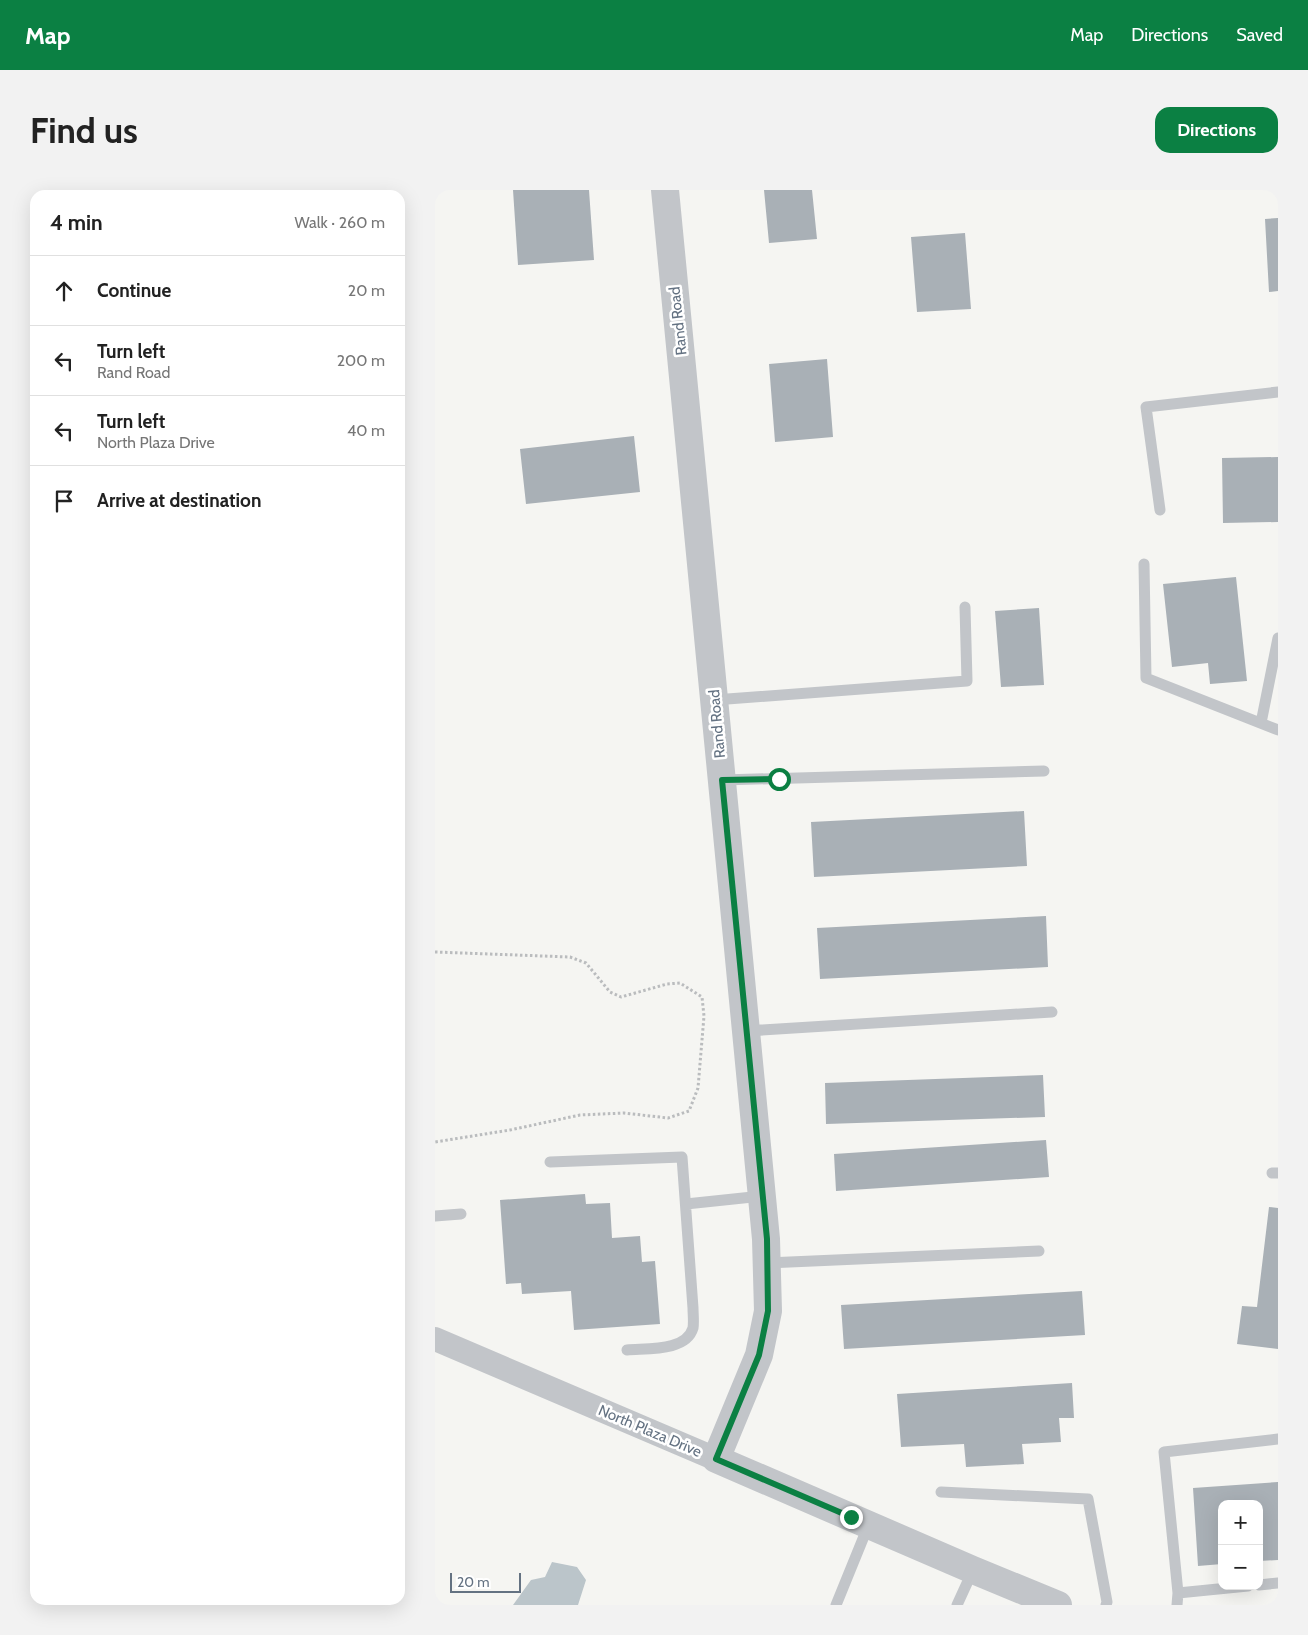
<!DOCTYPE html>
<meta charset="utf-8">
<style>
body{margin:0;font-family:Cabin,sans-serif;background:#f2f2f2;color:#222}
.controls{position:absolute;right:15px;bottom:15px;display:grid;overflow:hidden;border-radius:10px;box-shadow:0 5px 20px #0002}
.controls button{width:45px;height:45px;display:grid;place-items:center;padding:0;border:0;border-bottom:1px solid #e0e0e0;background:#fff;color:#222;font:25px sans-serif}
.scale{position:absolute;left:15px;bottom:12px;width:71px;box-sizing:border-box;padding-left:5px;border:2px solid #647282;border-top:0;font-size:14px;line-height:18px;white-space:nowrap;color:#647282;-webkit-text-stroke:4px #fff;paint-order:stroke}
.stop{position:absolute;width:15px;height:15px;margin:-11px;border:4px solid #0b8043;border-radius:50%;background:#fff}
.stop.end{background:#0b8043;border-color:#fff;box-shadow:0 1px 5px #0008}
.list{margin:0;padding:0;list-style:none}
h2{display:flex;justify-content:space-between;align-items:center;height:65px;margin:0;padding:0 20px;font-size:21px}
h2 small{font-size:16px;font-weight:400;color:#767676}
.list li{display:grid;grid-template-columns:32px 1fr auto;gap:15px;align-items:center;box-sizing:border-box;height:70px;padding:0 20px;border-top:1px solid #e0e0e0}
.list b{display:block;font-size:19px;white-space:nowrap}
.list p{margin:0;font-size:16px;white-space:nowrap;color:#767676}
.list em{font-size:16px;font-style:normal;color:#767676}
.icon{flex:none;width:28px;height:28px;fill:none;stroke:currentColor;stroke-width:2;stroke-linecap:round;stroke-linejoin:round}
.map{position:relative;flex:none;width:843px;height:1415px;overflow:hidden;border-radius:15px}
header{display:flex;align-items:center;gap:30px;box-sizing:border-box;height:70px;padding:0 25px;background:#0b8043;color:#fff}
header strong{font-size:24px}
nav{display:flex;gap:28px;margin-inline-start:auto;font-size:18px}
.intro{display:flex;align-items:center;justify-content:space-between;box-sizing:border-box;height:120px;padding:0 30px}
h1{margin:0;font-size:35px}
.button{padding:12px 22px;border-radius:15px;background:#0b8043;color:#fff;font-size:18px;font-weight:700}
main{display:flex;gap:30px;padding:0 30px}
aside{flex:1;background:#fff;border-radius:15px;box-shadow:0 5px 20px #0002}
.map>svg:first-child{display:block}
</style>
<header>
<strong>Map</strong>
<nav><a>Map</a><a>Directions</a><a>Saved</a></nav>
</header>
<div class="intro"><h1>Find us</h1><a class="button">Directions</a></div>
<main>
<aside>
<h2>4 min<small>Walk · 260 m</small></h2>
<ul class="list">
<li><svg class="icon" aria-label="ahead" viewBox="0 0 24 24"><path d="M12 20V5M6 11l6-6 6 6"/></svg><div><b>Continue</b></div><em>20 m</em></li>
<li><svg class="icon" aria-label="left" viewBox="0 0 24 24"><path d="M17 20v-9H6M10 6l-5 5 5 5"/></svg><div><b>Turn left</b><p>Rand Road</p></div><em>200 m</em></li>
<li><svg class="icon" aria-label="left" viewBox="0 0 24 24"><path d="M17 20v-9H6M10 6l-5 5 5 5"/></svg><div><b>Turn left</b><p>North Plaza Drive</p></div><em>40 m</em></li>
<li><svg class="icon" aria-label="arrive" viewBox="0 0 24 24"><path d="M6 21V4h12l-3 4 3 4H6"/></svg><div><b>Arrive at destination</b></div></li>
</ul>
</aside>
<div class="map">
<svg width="843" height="1415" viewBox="0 0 843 1415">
<rect width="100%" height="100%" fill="#f5f5f2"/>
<path fill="#bbc5ca" d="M 117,1372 L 142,1377 L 151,1390 L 143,1415 L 78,1415 L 96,1390 L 110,1387 Z"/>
<path fill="#a9b0b6" d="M 78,0 L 154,0 L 159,70 L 83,75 Z
M 329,0 L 377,0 L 382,49 L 334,53 Z
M 843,28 L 843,101 L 834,102 L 830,29 Z
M 530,43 L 536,119 L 482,122 L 476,47 Z
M 392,169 L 398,247 L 340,252 L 334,174 Z
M 199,246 L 205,302 L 91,314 L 85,259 Z
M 843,267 L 843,332 L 788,333 L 787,268 Z
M 801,387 L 812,491 L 775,494 L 773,473 L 737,477 L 728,394 Z
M 604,418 L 609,495 L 566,497 L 560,421 Z
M 589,621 L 592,676 L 379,687 L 376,632 Z
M 611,726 L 613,777 L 385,789 L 382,738 Z
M 608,885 L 610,927 L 391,934 L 390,893 Z
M 611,950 L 614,987 L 401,1001 L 399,964 Z
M 150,1004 L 151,1014 L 175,1013 L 177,1048 L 205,1046 L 207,1072 L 220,1071 L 225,1134 L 139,1140 L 136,1101 L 87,1104 L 86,1093 L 71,1094 L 65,1010 Z
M 834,1017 L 843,1018 L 843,1159 L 802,1154 L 807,1116 L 822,1117 Z
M 647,1101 L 650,1145 L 409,1159 L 406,1115 Z
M 637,1193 L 639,1228 L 624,1228 L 626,1252 L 587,1254 L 589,1274 L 531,1277 L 529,1254 L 466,1257 L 462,1204 Z
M 843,1292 L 843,1370 L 824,1371 L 824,1314 L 787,1314 L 787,1374 L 763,1376 L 758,1298 Z"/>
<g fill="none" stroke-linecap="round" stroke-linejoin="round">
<path stroke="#babcbe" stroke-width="3" stroke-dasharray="2.5 2.5" stroke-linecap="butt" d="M 0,762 L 135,767 L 151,773 L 175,802 L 186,807 L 232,794 L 245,793 L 267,807 L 269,826 L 263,898 L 254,921 L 233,928 L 189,923 L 145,925 L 75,940 L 0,952"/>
<path stroke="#c2c5c9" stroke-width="11" d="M 725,320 L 711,217 L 843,202
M 709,374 L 711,488 L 843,540
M 279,510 L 532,491 L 530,417
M 826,533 L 843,448
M 287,590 L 609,581
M 311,841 L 617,822
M 115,972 L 247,967 L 258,1118 C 258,1124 259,1132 258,1138 C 251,1162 211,1158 192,1160
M 837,983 L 843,983
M 251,1014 L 327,1006
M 0,1026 L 26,1024
M 332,1073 L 604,1061
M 506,1302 L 653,1309 L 672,1412 L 671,1415
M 824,1395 L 843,1393
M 743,1403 L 729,1262 L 843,1249
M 401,1415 L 434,1334
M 522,1415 L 538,1380
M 742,1415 L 743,1403 L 813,1396"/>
<path stroke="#c2c5c9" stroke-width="24" d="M 0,1149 L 281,1269"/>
<path stroke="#c2c5c9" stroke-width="28" d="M 230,0 L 331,1049 L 333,1121 L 324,1165 L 281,1269 L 538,1380 L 623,1415"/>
</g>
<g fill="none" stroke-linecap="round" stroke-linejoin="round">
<path stroke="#0b8043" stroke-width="6" d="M 344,589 L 287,590 L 332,1049 L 333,1121 L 324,1165 L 281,1269 L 416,1327"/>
</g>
<g text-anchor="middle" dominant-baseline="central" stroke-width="5" stroke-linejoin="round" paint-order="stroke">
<g font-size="15" fill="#647282" stroke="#fff">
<text transform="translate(243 131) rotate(-96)">Rand Road</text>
<text transform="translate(282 534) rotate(-95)">Rand Road</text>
<text transform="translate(215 1241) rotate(23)">North Plaza Drive</text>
</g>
</g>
</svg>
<div class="controls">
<button>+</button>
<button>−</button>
</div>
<div class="scale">20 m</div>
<div class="stop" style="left:344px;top:589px"></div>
<div class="stop end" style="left:416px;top:1327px"></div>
</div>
</main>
